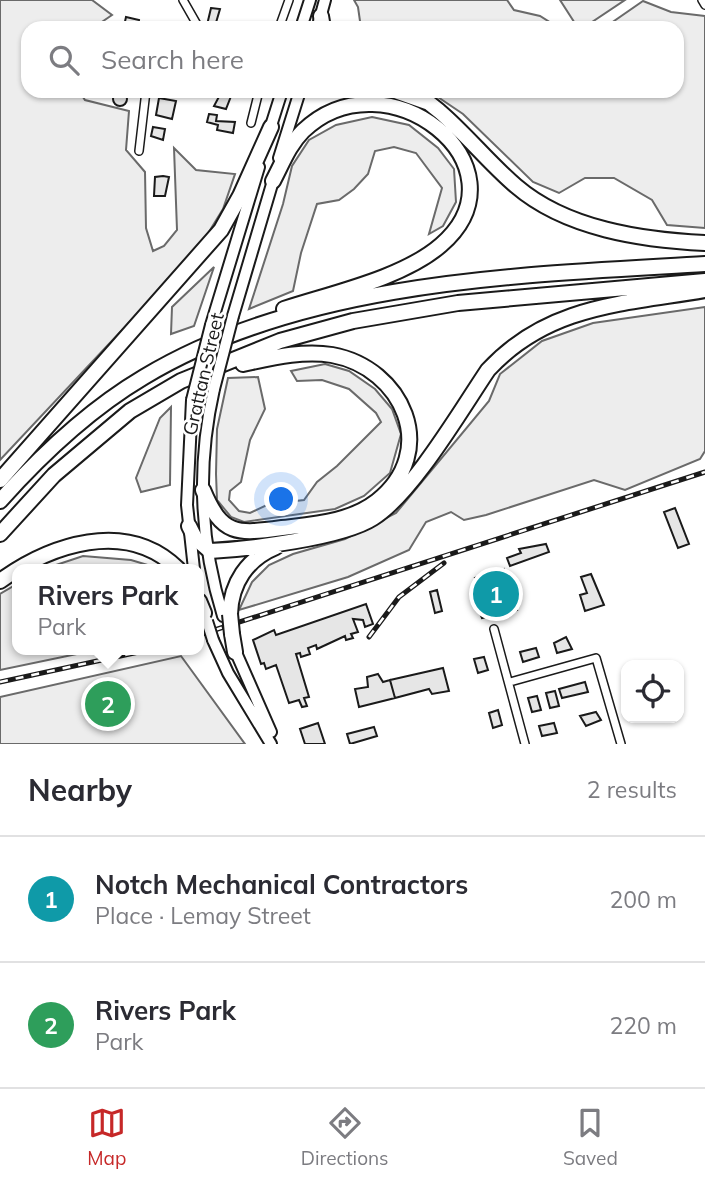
<!DOCTYPE html>
<meta charset="utf-8">
<style>
body{margin:0;font-family:Mulish,sans-serif;background:#f2f2f3;color:#2b2b33}
.controls{position:absolute;right:21px;bottom:21px;display:grid;overflow:hidden;border-radius:14px;box-shadow:0 2px 5px #0004}
.controls button{width:63px;height:63px;display:grid;place-items:center;padding:0;border:0;border-bottom:2px solid #e1e1e2;background:#fff;color:#2b2b33;font:35px sans-serif}
.you{position:absolute;left:282px;top:500px;width:24px;height:24px;margin:-18px;border:5px solid #fff;border-radius:50%;background:#1a73e8;box-shadow:0 0 0 10px #1a73e833}
.badge{display:grid;place-items:center;width:46px;height:46px;border-radius:50%;background:#c62828;color:#fff;font-size:23px;font-weight:700}
.pin{position:absolute;translate:-50% -50%;border:4px solid #fff;box-shadow:0 2px 7px #0006}
.popup{position:absolute;left:12px;top:564px;width:192px;height:91px;box-sizing:border-box;display:grid;place-content:center;border-radius:14px;background:#fff;filter:drop-shadow(0 2px 5px #0005);font-size:23px;white-space:nowrap;color:#7c7c81}
.popup b{font-size:26px;color:#2b2b33}
.popup::after{content:'';position:absolute;left:50%;top:100%;margin-left:-14px;border:14px solid transparent;border-top-color:#fff}
.list{margin:0;padding:0;list-style:none}
h2{display:flex;justify-content:space-between;align-items:center;height:91px;margin:0;padding:0 28px;font-size:30px}
h2 small{font-size:23px;font-weight:400;color:#7c7c81}
.list li{display:grid;grid-template-columns:46px 1fr auto;gap:21px;align-items:center;box-sizing:border-box;height:126px;padding:0 28px;border-top:2px solid #e1e1e2}
.list b{display:block;font-size:26px;white-space:nowrap}
.list p{margin:0;font-size:23px;white-space:nowrap;color:#7c7c81}
.list em{font-size:23px;font-style:normal;color:#7c7c81}
.icon{flex:none;width:38px;height:38px;fill:none;stroke:currentColor;stroke-width:2;stroke-linecap:round;stroke-linejoin:round}
.map{position:relative;flex:none;width:705px;height:744px;overflow:hidden}
.search{position:absolute;background:#fff;box-shadow:0 2px 5px #0004;left:21px;right:21px;top:21px;height:77px;display:flex;align-items:center;gap:18px;box-sizing:border-box;padding:0 24px;border-radius:21px;color:#7c7c81;font-size:26px}
.sheet{height:343px;background:#fff}
nav{display:flex;justify-content:space-around;align-items:center;box-sizing:border-box;height:98px;border-top:2px solid #e1e1e2;background:#fff;font-size:19px;color:#7c7c81}
nav a{display:grid;justify-items:center;gap:4px}
nav .on{color:#c62828}
.map>svg:first-child{display:block}
</style>
<div class="map">
<svg width="705" height="744" viewBox="0 0 705 744">
<rect width="100%" height="100%" fill="#fff"/>
<path fill="#ededed" stroke="#6a6a6a" stroke-width="2" d="M 0,0 L 92,0 L 112,15 L 93,28 L 28,28 L 28,91 L 79,91 L 85,100 L 129,111 L 126,150 L 145,172 L 146,228 L 153,251 L 164,246 L 177,230 L 174,148 L 196,170 L 235,174 L 223,209 L 199,248 L 0,460 Z
M 354,0 L 507,0 L 514,10 L 540,16 L 559,28 L 361,28 L 358,7 Z
M 560,0 L 625,0 L 583,28 L 578,28 Z
M 643,1 L 671,12 L 705,16 L 705,228 L 667,225 L 652,200 L 614,178 L 585,178 L 559,193 L 533,182 L 463,114 L 429,91 L 677,91 L 677,28 L 604,28 Z
M 372,117 L 409,125 L 438,148 L 454,169 L 456,202 L 443,226 L 429,234 L 442,188 L 416,153 L 394,147 L 375,151 L 368,174 L 354,189 L 339,200 L 317,204 L 301,253 L 293,291 L 249,309 L 283,204 L 292,166 L 309,140 L 336,125 Z
M 214,267 L 194,326 L 171,334 L 172,307 Z
M 705,307 L 705,451 L 700,459 L 625,490 L 594,480 L 486,515 L 464,520 L 451,512 L 426,522 L 409,550 L 348,577 L 239,610 L 252,582 L 269,565 L 293,554 L 345,539 L 396,513 L 489,401 L 500,374 L 542,341 L 593,323 Z
M 325,364 L 349,371 L 375,389 L 392,409 L 401,434 L 390,473 L 364,496 L 335,509 L 244,522 L 231,517 L 217,500 L 216,474 L 217,429 L 228,378 L 258,377 L 265,409 L 250,440 L 241,482 L 230,491 L 229,500 L 239,511 L 250,513 L 269,504 L 304,500 L 317,482 L 337,466 L 381,422 L 376,413 L 349,389 L 322,380 L 297,381 L 291,371 Z
M 171,407 L 170,485 L 141,492 L 136,478 L 160,418 Z
M 83,556 L 131,560 L 161,569 L 44,569 Z
M 17,584 L 17,650 L 96,650 L 0,670 L 0,594 Z
M 181,656 L 245,744 L 0,744 L 0,697 Z"/>
<path fill="#e6e6e6" stroke="#1a1a1a" stroke-width="2" d="M 211,8 L 220,9 L 215,26 L 207,25 Z
M 126,17 L 139,20 L 138,28 L 124,26 Z
M 222,91 L 233,91 L 226,109 L 214,106 Z
M113 99a7 7 0 1 1 14 0a7 7 0 1 1-14 0Z
M 159,98 L 176,101 L 172,119 L 156,115 Z
M 209,114 L 217,115 L 216,121 L 235,122 L 233,133 L 217,130 L 218,125 L 207,122 Z
M 153,127 L 165,129 L 163,140 L 151,136 Z
M 163,176 L 169,177 L 165,196 L 154,196 L 155,177 Z
M 675,508 L 689,544 L 678,548 L 664,512 Z
M 546,544 L 549,552 L 510,566 L 507,558 L 521,553 L 519,549 Z
M 504,569 L 517,610 L 482,618 L 480,613 L 487,612 L 475,578 Z
M 591,574 L 604,605 L 585,611 L 580,595 L 587,593 L 581,577 Z
M 437,590 L 442,611 L 435,613 L 430,592 Z
M 366,604 L 373,624 L 365,627 L 363,620 L 353,619 L 358,632 L 351,634 L 353,638 L 346,640 L 345,636 L 317,649 L 316,645 L 308,648 L 310,654 L 301,657 L 300,653 L 296,654 L 309,697 L 304,698 L 307,706 L 302,707 L 299,700 L 289,703 L 276,665 L 266,669 L 264,663 L 261,664 L 253,640 L 274,630 L 276,635 Z
M 566,637 L 572,649 L 557,653 L 554,643 Z
M 536,648 L 539,657 L 523,662 L 520,652 Z
M 484,657 L 488,670 L 478,673 L 474,659 Z
M 443,668 L 449,691 L 432,694 L 429,689 L 395,698 L 390,680 Z
M 378,674 L 383,682 L 390,680 L 395,698 L 359,707 L 355,689 L 368,687 L 367,677 Z
M 585,682 L 588,692 L 562,698 L 559,689 Z
M 555,691 L 559,706 L 550,708 L 546,693 Z
M 537,696 L 541,710 L 532,712 L 528,698 Z
M 498,710 L 502,725 L 493,728 L 489,713 Z
M 596,712 L 601,720 L 586,726 L 580,716 Z
M 318,723 L 325,744 L 305,744 L 300,729 Z
M 554,723 L 557,733 L 542,736 L 539,726 Z
M 374,727 L 377,736 L 350,744 L 347,734 Z"/>
<g fill="none" stroke-linecap="round" stroke-linejoin="round">
<g stroke="#1a1a1a" stroke-width="10">
<path id="minor" d="M 183,0 L 199,28
M 702,0 L 705,5
M 158,28 L 168,28
M 279,28 L 289,0
M 251,123 L 259,91
M 139,151 L 146,91
M 494,629 L 525,744
M 510,682 L 596,658 L 621,744"/>
</g>
<g stroke="#1a1a1a" stroke-width="14">
<path id="secondary" d="M 319,22 L 325,0
M 301,28 L 310,0
M 269,132 L 282,91
M 279,158 L 300,91
M 233,316 L 275,174
M 211,325 L 259,167
M 214,389 C 197,464 200,542 223,616
M 192,400 L 187,505 L 194,569
M 213,640 L 228,673 L 271,744
M 234,648 L 271,732"/>
</g>
<g stroke="#1a1a1a" stroke-width="18">
<path id="motorway" d="M 321,16 L 323,28
M 395,91 L 429,103 L 439,111 C 466,134 489,163 516,186 C 566,229 642,240 705,243
M 273,181 C 282,164 289,145 303,131 C 386,51 532,166 441,245 C 403,278 333,293 284,309
M 0,480 L 221,230 L 240,196 L 271,127
M 203,490 C 222,536 237,534 282,528 C 315,524 350,522 377,501 C 440,451 403,368 332,355 C 302,350 271,358 243,364
M 0,501 C 42,454 90,409 144,377 C 305,280 522,275 705,264
M 189,526 L 195,538 L 210,551 C 249,549 342,538 373,518 C 412,494 461,410 488,370 C 548,305 623,304 705,290
M 0,534 L 54,475 L 130,411 L 181,381 L 280,341 L 353,321 L 458,303 L 705,281
M 0,581 C 50,545 126,518 178,569
M 199,601 L 204,613
M 230,614 C 231,583 247,559 276,547
M 232,634 L 235,652"/>
</g>
<use href="#minor" stroke="#fff" stroke-width="7"/>
<use href="#secondary" stroke="#fff" stroke-width="10"/>
<use href="#motorway" stroke="#fff" stroke-width="14"/>
<g stroke="#1a1a1a" stroke-width="5">
<path id="rail" d="M 199,635 L 705,472
M 369,637 L 399,597 L 444,563
M 0,682 L 148,650"/>
</g>
<use href="#rail" stroke="#fff" stroke-width="2.5" stroke-dasharray="8" stroke-linecap="butt"/>
<g stroke="#1a1a1a" stroke-width="14" stroke-linecap="butt">
<path id="secondary-bridge" d="M 214,389 L 233,316
M 192,400 L 211,325
M 207,621 L 213,640"/>
</g>
<g stroke="#1a1a1a" stroke-width="18" stroke-linecap="butt">
<path id="motorway-bridge" d="M 230,614 L 232,634"/>
</g>
<use href="#secondary-bridge" stroke="#fff" stroke-width="10"/>
<use href="#motorway-bridge" stroke="#fff" stroke-width="14"/>
</g>
<g text-anchor="middle" dominant-baseline="central" stroke-width="5" stroke-linejoin="round" paint-order="stroke">
<g font-size="19" fill="#1a1a1a" stroke="#fff">
<text transform="translate(203 374) rotate(-77)">Grattan Street</text>
</g>
</g>
</svg>
<div class="controls">
<button><svg class="icon" aria-label="locate" viewBox="0 0 24 24"><circle cx="12" cy="12" r="6"/><path d="M12 2v4M12 18v4M2 12h4M18 12h4"/></svg></button>
</div>
<div class="you"></div>
<div class="pin badge" style="left:496px;top:594px;background:#0f9aa8">1</div>
<div class="pin badge" style="left:108px;top:704px;background:#2e9e5b">2</div>
<div class="popup"><b>Rivers Park</b>Park</div>
<div class="search"><svg class="icon" aria-label="search" viewBox="0 0 24 24"><circle cx="10" cy="10" r="6"/><path d="M15 15l6 6"/></svg>Search here</div>
</div>
<section class="sheet">
<h2>Nearby<small>2 results</small></h2>
<ul class="list">
<li><span class="badge" style="background:#0f9aa8">1</span><div><b>Notch Mechanical Contractors</b><p>Place · Lemay Street</p></div><em>200 m</em></li>
<li><span class="badge" style="background:#2e9e5b">2</span><div><b>Rivers Park</b><p>Park</p></div><em>220 m</em></li>
</ul>
</section>
<nav>
<a class="on"><svg class="icon" aria-label="map" viewBox="0 0 24 24"><path d="M3 6l6-2 6 2 6-2v14l-6 2-6-2-6 2zM9 4v14M15 6v14"/></svg>Map</a>
<a><svg class="icon" aria-label="directions" viewBox="0 0 24 24"><path d="M12 3l9 9-9 9-9-9zM9 14v-3h6M13 9l2 2-2 2"/></svg>Directions</a>
<a><svg class="icon" aria-label="saved" viewBox="0 0 24 24"><path d="M7 4h10v16l-5-4-5 4z"/></svg>Saved</a>
</nav>
